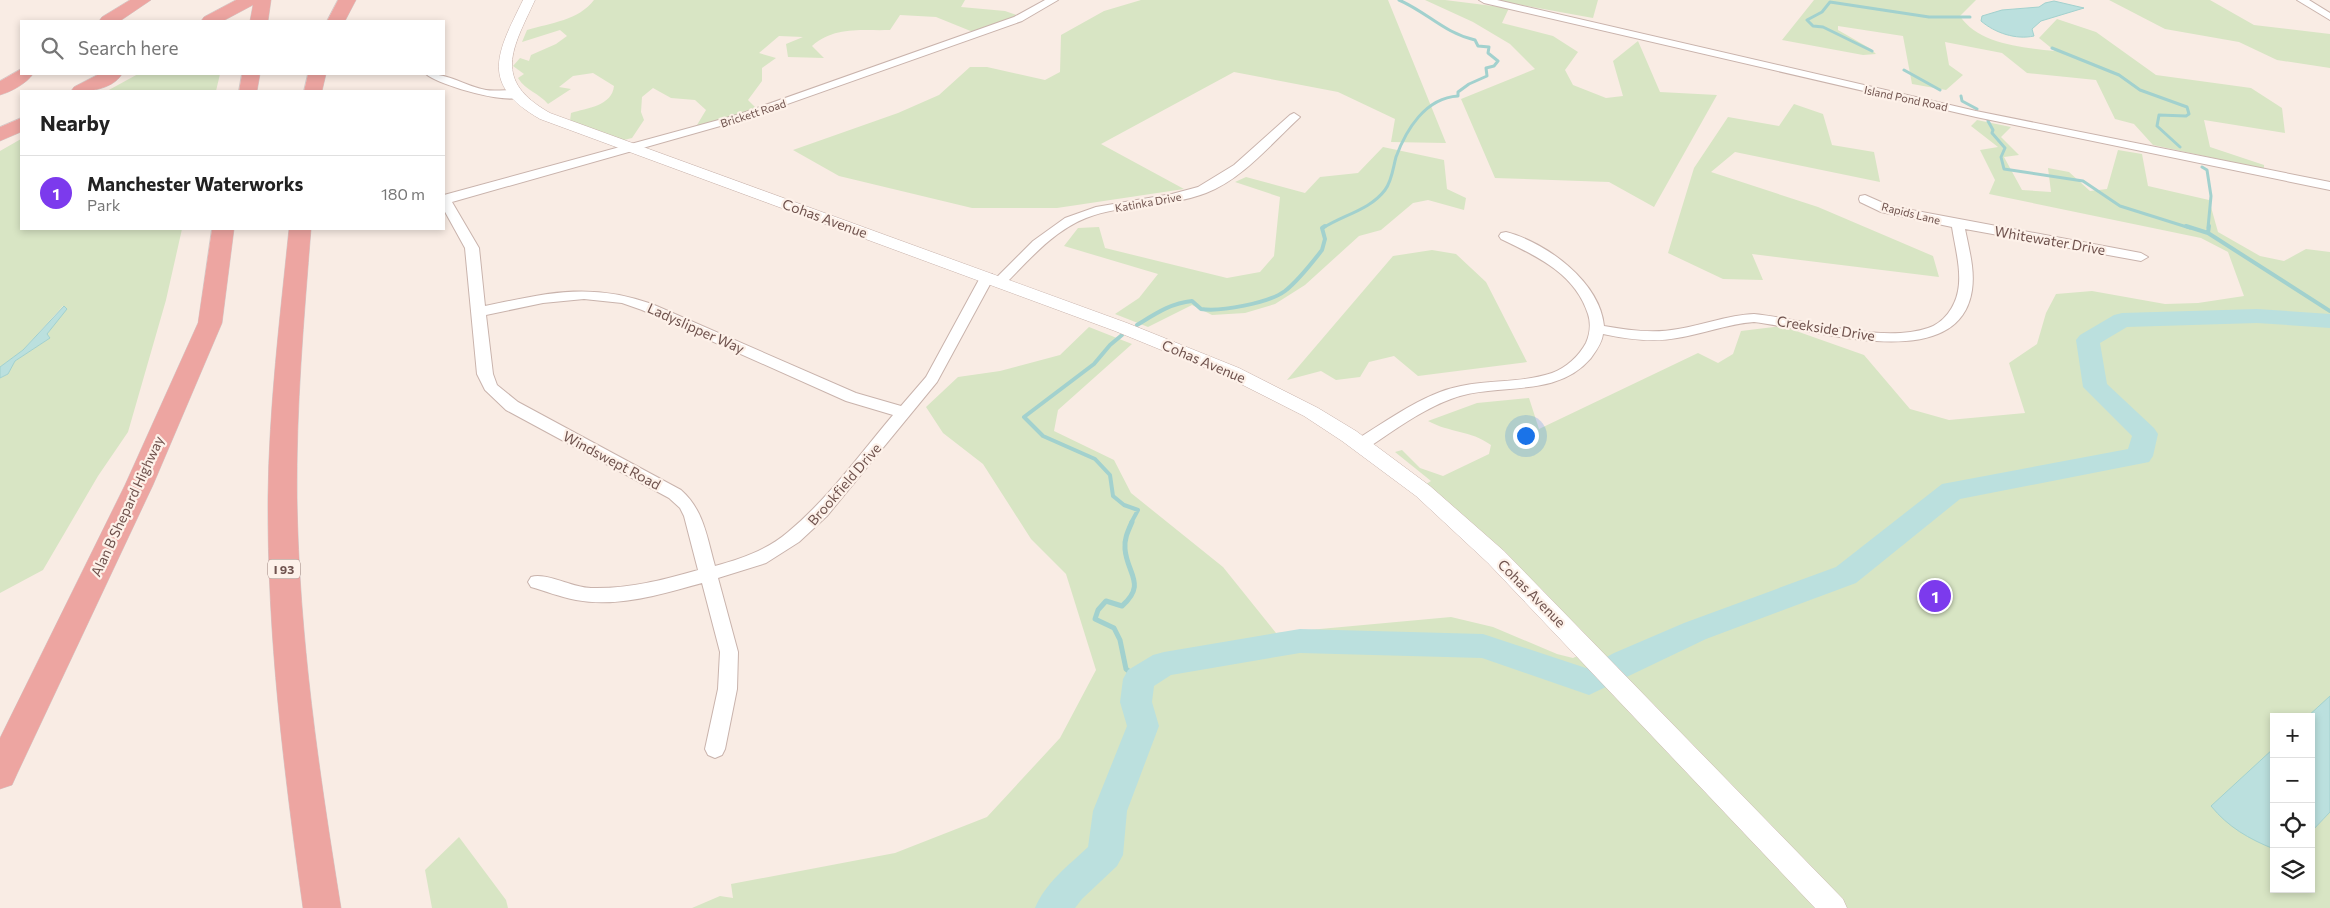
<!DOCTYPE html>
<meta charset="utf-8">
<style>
body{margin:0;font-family:Commissioner,sans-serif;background:#f6f6f6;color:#222}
.controls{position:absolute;right:15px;bottom:15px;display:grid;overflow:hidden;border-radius:0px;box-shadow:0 2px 8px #0003}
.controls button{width:45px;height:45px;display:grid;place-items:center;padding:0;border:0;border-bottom:1px solid #e0e0e0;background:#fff;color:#222;font:25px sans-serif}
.you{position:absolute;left:1525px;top:435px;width:18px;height:18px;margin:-12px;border:4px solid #fff;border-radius:50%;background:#1a73e8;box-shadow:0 0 0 8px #1a73e833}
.badge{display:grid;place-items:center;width:32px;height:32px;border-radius:50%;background:#7c3aed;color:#fff;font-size:16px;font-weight:700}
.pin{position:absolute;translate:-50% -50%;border:2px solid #fff;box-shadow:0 1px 5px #0006}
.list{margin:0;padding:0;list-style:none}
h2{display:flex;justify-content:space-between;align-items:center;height:65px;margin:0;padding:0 20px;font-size:21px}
h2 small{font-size:16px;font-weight:400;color:#767676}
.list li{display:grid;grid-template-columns:32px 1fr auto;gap:15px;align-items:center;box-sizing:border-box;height:75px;padding:0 20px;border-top:1px solid #e0e0e0}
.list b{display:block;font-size:19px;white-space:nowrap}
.list p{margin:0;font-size:16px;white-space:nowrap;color:#767676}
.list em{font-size:16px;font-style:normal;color:#767676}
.icon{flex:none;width:28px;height:28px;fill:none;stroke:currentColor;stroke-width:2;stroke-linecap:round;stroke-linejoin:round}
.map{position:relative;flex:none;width:2330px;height:908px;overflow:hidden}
.search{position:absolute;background:#fff;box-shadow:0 2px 8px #0003;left:20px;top:20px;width:425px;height:55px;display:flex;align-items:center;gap:12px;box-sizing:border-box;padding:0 18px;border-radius:0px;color:#767676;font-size:19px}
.panel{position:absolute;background:#fff;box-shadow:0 2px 8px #0003;left:20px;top:90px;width:425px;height:140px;border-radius:0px}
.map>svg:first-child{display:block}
</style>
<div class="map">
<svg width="2330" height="908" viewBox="0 0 2330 908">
<rect width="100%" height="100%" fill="#f9ece4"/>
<path fill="#d8e5c4" d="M 594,0 L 965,0 L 961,7 L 1005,11 L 1022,17 L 978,34 L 936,17 L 900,15 L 890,30 C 861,31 835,26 812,46 L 824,58 L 788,57 L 786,44 L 803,37 L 779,36 L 759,53 L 776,58 L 762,68 L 762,81 L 748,100 L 759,111 L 699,129 L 697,125 L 706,110 L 695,100 L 671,98 L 653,88 L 642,97 L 641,112 L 644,120 L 632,138 L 624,140 L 570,121 L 571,113 C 587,108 612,106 614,86 L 593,73 L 573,76 L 559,87 L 571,89 L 548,104 C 539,93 526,91 518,78 L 524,74 L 513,66 L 520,58 L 529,61 L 531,55 L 556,44 L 567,36 L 560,30 L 522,42 L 527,30 C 551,23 579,20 594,0 Z
M 1141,0 L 1388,0 L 1446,143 L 1391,142 L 1395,119 L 1338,92 L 1234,72 L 1101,144 L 1184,189 L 1057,208 L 972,208 L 839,176 L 793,150 L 898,113 L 939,95 L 970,67 L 987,67 L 1045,80 L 1060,72 L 1061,35 L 1104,11 Z
M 1425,0 L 1445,0 L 1509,8 L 1502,23 L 1553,36 L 1578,52 L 1565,70 L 1573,85 L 1606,98 L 1623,96 L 1613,61 L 1638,41 L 1660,92 L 1717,95 L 1654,207 L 1609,182 L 1495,178 L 1461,99 L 1535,69 L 1510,44 L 1473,22 Z
M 1494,0 L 1598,0 L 1593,18 Z
M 1814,0 L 1976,0 L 1960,16 C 1978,44 2024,48 2055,51 L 2039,38 L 2057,19 L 2096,32 L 2156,75 L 2251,88 L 2282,108 L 2285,133 L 2204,120 L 2210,147 L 2264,165 L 2264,169 L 2153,145 L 2134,124 L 2115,119 L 2096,80 L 2027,73 L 2002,53 L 1945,42 L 1949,65 L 1963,75 L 1946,90 L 1912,84 L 1903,36 L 1838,26 L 1838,30 L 1871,49 L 1876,54 L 1863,55 L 1782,40 Z
M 2109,0 L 2210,0 L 2254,25 L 2330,34 L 2330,68 L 2277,60 L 2239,42 L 2165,29 Z
M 138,74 L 220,74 L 216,91 L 107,91 Z
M 1794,104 L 1823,114 L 1832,145 L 1874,152 L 1880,182 L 1735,152 L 1711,172 L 1818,207 L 1933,256 L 1939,277 L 1752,254 L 1763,280 L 1723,279 L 1668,253 L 1694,168 L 1728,117 L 1779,126 Z
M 1977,120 L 2011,127 L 2001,137 L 2019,155 L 2004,157 L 2022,190 L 2051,192 L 2048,168 L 2069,172 L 2090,191 L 2107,189 L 2118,150 L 2142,154 L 2148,186 L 2209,200 L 2218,232 L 2260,256 L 2284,261 L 2306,249 L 2330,252 L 2330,802 L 2311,717 L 2274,717 L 2274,889 L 2311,889 L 2311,832 L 2330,812 L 2330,908 L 692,908 L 720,896 L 733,898 L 731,884 L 895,853 L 987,817 L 1060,738 L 1096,670 L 1066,574 L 1031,539 L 983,464 L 943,433 L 926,407 L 958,377 L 1000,371 L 1060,355 L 1089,327 L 1132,344 L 1058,410 L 1054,431 L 1114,460 L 1131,493 L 1223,567 L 1276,633 L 1451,617 L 1493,627 L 1557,654 L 1573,658 L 1592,649 L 1423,486 L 1431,481 L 1395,452 L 1402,450 L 1420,468 L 1443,476 L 1489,454 L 1491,445 C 1470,430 1450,433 1428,421 L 1477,403 L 1529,398 L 1539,429 L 1698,353 L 1718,363 L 1733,354 L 1741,331 L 1782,326 L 1864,355 L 1910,409 L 1949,420 L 2025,413 L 2009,363 L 2037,344 L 2046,313 L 2056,294 L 2092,291 L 2165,304 L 2198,303 L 2244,296 L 2228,252 L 2201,238 L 1989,194 L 1995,180 L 1980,150 L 1998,147 L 1971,126 Z
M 21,139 L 21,229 L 182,229 L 166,300 L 128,432 L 98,476 L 43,570 L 0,593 L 0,378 L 8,374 L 15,361 L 50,338 L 47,334 L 66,309 L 63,306 L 23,350 L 0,367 L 0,151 Z
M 1383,147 L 1444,160 L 1447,189 L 1466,198 L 1464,210 L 1428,200 L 1413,203 L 1381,230 L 1359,236 L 1305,285 L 1275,304 L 1245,313 L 1212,315 L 1192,305 L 1148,327 L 1115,314 L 1139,298 L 1158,274 L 1064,246 L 1078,228 L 1099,227 L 1105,248 L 1227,278 L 1260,272 L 1274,256 L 1280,197 L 1235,182 L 1246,177 L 1305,193 L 1320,177 L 1358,173 Z
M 1432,250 L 1456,254 L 1486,282 L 1527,362 L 1418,376 L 1394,356 L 1369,362 L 1360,377 L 1336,380 L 1321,371 L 1287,380 L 1393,256 Z
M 459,837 L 506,900 L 508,908 L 432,908 L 425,870 Z"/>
<path fill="#bbe0de" stroke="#a2d1ce" d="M 2054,1 L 2084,8 L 2041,21 L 2032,29 L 2034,36 C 2016,40 1995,33 1981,21 L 1982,16 L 2002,10 L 2039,7 L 2045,3 Z
M 64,306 L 67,309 L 47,334 L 50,338 L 15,361 L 8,374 L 0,378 L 0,367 L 23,350 Z
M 2330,696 L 2330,812 L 2311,832 L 2311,717 L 2307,717 Z
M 2274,748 L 2274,849 C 2249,839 2228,827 2211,806 Z"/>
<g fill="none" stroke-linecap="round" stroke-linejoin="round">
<path stroke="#a2d1ce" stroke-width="3" d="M 2052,48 L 2119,75 L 2140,90 L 2187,107 L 2189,114 L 2186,116 L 2159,115 L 2157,126 L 2180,147
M 1872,51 L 1823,27 L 1813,26 L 1807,20 L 1822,12 L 1830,2 L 1929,17 L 1970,17
M 1904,70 L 1940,90
M 1961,96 L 1962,101 L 1977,109
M 1988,121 L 1993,130 L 1992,133 L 2005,148 L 2001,157 L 2004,169 L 2083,181 L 2120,206 L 2190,228
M 2202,167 L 2207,170 L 2211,196 L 2208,228
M 1323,228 C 1343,215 1370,210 1385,190 C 1392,181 1393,168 1396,157 C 1406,130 1425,98 1458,96 L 1458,92 L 1469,84 L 1487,76 L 1486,68 L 1494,66 L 1498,61 L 1488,53 L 1489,47 L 1478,46 L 1475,40 C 1444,33 1427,12 1399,0"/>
<path stroke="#a2d1ce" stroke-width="4" d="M 2186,226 L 2208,233 L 2330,311
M 2208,233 L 2209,226
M 1137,325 C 1155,314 1171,303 1192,301 L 1201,309 C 1220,312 1269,303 1285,291 C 1299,280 1311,264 1322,250 L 1325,239 L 1322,228 L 1325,226
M 1122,335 L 1110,345 L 1094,364 L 1024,417 L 1043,436 L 1095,459 L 1110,475 L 1113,496 L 1124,505 L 1138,510 L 1131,523"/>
<path stroke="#a2d1ce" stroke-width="5" d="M 1132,522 C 1128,531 1124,539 1125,549 C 1127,574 1147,584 1122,606 L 1106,601 L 1098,610 L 1095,619 L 1114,628 L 1120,640 L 1126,669 L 1139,679"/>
<path fill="#bbe0de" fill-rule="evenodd" d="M 2257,309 L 2330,314 L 2330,328 L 2257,323 L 2127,327 L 2100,343 L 2107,384 L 2154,428 L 2158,434 L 2153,456 L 2149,462 L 1960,499 L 1856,583 L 1706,639 L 1589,695 L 1482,658 L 1300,653 L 1171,675 L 1154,686 L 1152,702 L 1159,726 L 1127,811 L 1123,855 L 1117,866 L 1082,899 L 1075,908 L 1035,908 C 1046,882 1068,866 1088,847 L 1093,811 L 1127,726 L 1120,702 L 1123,679 L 1128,670 L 1153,655 L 1164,652 L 1300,629 L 1483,634 L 1586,668 L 1614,653 L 1684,623 L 1836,567 L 1942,484 L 2128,449 L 2132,436 L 2083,387 L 2076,340 L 2080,335 L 2114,315 L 2122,313 Z"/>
<g stroke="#c9b3ac" stroke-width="2">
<path id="minor" d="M 1045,0 L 1058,0 L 1022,21 L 745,119 L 452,202 L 479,248 L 485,306 C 548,293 589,282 652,304 L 856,393 L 901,406 L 926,377 L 982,274 L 992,274 L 994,277 L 937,382 L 827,516 L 799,542 L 766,563 L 718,578 L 738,652 L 737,689 L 725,749 L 722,755 L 715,758 L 708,755 L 705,749 L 718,689 L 720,652 L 702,583 C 662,594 618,608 576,600 C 560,597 545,591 531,587 L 528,582 L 531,577 C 546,572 573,588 591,588 C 629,589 663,580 698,570 L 684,516 L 680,508 L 669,498 L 506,410 L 485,390 L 477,374 L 465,248 L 444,210 L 444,195 L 737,115 L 1014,17 ZM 584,299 L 622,303 L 642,310 L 846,401 L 893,415 C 860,454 828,499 788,532 C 767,550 741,559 715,566 C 707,538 704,510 681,490 L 518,402 L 497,385 L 493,374 L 486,315 L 543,303 Z
M 1479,0 L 1497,0 L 1976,111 L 2330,182 L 2330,190 L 1976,117 L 1484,3 Z
M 2297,0 L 2309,0 L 2330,13 L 2330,20 Z
M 426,74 C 448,73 465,86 486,90 C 497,92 516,87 524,95 C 512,107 438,85 426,74 Z
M 1294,113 L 1300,117 L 1298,119 C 1270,145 1242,179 1206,193 C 1167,208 1125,203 1086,218 C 1053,231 1029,260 1004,285 L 999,286 L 992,282 L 1033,241 L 1065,218 L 1096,207 L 1172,194 L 1198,187 L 1234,165 L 1290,115 Z
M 1865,195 L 1890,206 L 2141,253 L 2148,257 L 2141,261 L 1965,229 C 1969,249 1975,270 1972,290 C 1959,378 1810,328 1754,322 C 1727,324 1703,334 1677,338 C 1653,343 1627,339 1603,334 C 1602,343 1596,351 1591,358 C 1555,400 1498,381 1451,399 C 1421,410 1393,431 1366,449 L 1354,449 L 1352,445 L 1354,441 C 1382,424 1409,404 1440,392 C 1476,378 1516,385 1552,373 C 1566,368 1579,356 1586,343 C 1590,334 1591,323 1588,314 C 1575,273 1536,256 1501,239 L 1499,236 L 1501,233 L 1506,232 C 1546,242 1600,282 1604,326 C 1628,330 1653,334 1678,329 C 1704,325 1727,315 1754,314 C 1805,319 1881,344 1928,328 C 1944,323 1955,307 1958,291 C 1962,271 1955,247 1952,227 L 1881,212 L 1860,202 L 1859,199 L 1860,196 Z"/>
</g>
<g stroke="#c9b3ac" stroke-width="1">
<path id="tertiary" d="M 523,0 L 535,0 C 512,50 492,80 550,113 L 1127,323 L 1239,368 L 1318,408 L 1356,431 L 1430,486 L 1504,551 L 1843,899 L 1847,908 L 1815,908 L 1488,563 L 1416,496 L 1342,441 L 1304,416 L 1225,376 L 1115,331 L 540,119 C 479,84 497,53 523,0 Z"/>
</g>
<g stroke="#d4cbca" stroke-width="1">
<path id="motorway" d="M 130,0 L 151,0 L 120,21 L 99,21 L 102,17 Z
M 236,0 L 271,0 L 268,21 L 250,21 L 253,5 L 223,21 L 201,21 L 204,17 Z
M 338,0 L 356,0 L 345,21 L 327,21 Z
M 21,69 L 21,74 L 33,74 C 27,83 11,92 0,95 L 0,81 Z
M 99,74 L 122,74 C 112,90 88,92 71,91 L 74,87 Z
M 242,74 L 260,74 L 257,91 L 239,91 Z
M 308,74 L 326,74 L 322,91 L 304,91 Z
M 21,118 L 21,132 L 0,141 L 0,127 Z
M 212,229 L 234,229 L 222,323 L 153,485 L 17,774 L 12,785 L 0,789 L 0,738 L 125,485 L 198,323 Z
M 289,229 L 311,229 C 304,318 296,408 297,498 C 299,636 319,772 341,908 L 303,908 C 284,772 267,635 268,497 C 269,407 280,318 289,229 Z"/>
</g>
<use href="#minor" fill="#fff" fill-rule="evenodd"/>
<use href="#tertiary" fill="#fff" fill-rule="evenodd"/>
<use href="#motorway" fill="#eda5a1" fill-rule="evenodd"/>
</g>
<g text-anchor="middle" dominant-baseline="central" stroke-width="4.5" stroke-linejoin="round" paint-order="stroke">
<g font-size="11" fill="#6f524d" stroke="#fdf1e9">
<text transform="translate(1906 98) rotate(12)">Island Pond Road</text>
<text transform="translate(753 113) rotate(-18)">Brickett Road</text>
<text transform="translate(1148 202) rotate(-10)">Katinka Drive</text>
<text transform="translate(1911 213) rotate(14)">Rapids Lane</text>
</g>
<rect fill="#fdf1e9" stroke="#9a827c" stroke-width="1" x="268" y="559.5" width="32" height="19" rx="4"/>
<g font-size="12" font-weight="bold" fill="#6f524d">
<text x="284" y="569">I 93</text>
</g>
<g font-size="14" fill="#6f524d" stroke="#fdf1e9">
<text transform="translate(825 218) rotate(20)">Cohas Avenue</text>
<text transform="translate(2050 240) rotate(10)">Whitewater Drive</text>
<text transform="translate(696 328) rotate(24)">Ladyslipper Way</text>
<text transform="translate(1826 328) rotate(9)">Creekside Drive</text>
<text transform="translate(1204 361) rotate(23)">Cohas Avenue</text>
<text transform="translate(612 460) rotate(28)">Windswept Road</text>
<text transform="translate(844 484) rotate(-49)">Brookfield Drive</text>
<text transform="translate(127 506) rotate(-65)">Alan B Shepard Highway</text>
<text transform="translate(1532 593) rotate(45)">Cohas Avenue</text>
</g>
</g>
</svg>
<div class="controls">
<button>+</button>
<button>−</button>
<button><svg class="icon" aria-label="locate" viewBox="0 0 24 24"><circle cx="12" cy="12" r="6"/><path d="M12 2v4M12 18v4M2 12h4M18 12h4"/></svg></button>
<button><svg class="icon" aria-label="layers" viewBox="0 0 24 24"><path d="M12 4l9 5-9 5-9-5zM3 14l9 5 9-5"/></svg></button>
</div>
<div class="you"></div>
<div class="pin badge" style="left:1935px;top:596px">1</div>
<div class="search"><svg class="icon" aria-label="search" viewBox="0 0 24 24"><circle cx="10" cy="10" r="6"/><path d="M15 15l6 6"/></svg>Search here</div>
<section class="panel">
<h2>Nearby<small></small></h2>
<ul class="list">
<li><span class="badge">1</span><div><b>Manchester Waterworks</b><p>Park</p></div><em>180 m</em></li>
</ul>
</section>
</div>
